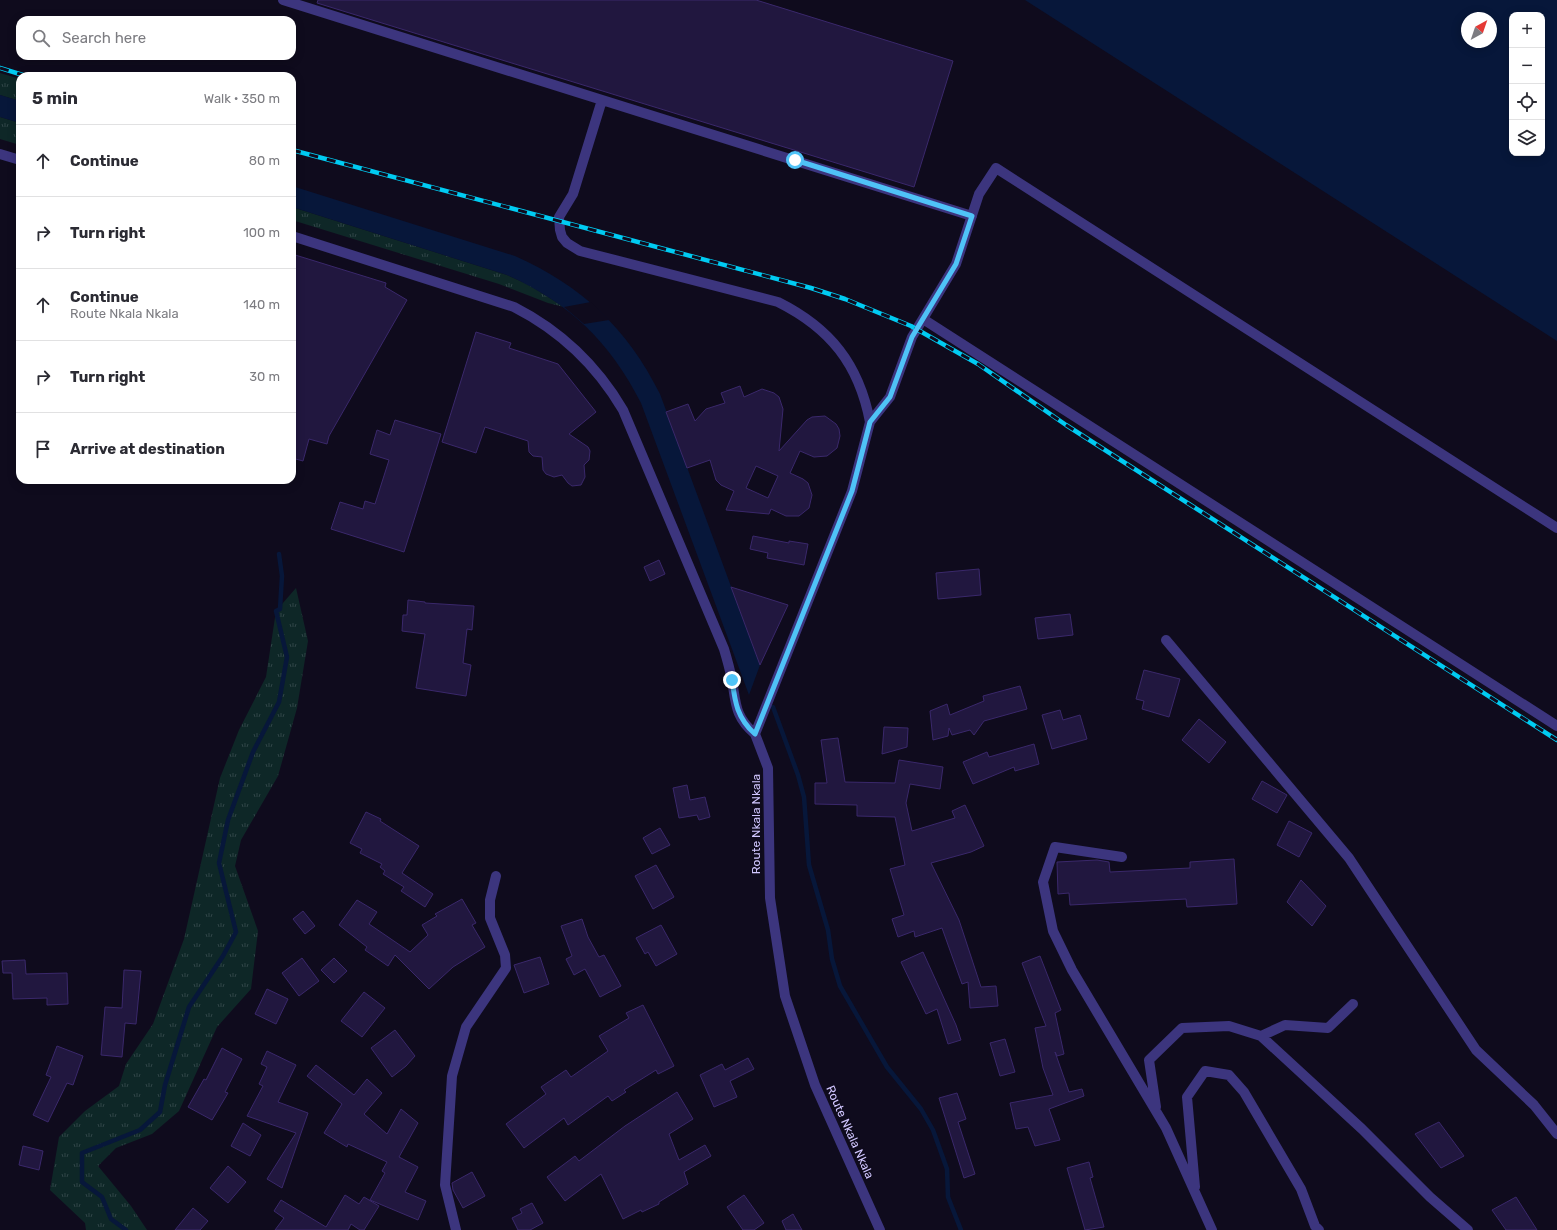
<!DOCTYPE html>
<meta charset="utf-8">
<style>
body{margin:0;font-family:Rubik,sans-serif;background:#f7f7f7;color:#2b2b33}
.controls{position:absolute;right:12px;top:12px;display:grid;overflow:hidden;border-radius:8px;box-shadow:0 2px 10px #0003}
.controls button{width:36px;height:36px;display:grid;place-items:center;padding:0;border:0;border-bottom:1px solid #e1e1e2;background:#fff;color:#2b2b33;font:20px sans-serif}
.compass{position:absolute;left:1461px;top:12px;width:36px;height:36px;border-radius:50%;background:#fff;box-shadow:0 2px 10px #0003;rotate:40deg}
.stop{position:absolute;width:12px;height:12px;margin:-9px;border:3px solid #4fc3f7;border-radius:50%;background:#fff}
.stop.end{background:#4fc3f7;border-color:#fff;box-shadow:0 1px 4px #0008}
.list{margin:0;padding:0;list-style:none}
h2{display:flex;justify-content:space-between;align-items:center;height:52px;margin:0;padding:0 16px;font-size:17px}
h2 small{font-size:13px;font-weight:400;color:#7c7c81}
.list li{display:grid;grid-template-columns:26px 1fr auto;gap:12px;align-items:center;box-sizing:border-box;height:72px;padding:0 16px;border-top:1px solid #e1e1e2}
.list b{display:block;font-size:15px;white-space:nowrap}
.list p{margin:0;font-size:13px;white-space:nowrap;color:#7c7c81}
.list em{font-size:13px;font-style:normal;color:#7c7c81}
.icon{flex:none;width:22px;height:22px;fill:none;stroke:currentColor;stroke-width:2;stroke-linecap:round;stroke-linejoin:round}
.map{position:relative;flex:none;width:1557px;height:1230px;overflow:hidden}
.search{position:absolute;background:#fff;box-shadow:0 2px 10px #0003;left:16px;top:16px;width:280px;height:44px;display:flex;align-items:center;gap:10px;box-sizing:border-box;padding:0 14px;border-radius:12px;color:#7c7c81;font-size:15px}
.panel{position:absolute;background:#fff;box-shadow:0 2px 10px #0003;left:16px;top:72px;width:280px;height:412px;border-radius:12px}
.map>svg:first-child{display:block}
</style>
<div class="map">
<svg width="1557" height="1230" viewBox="0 0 1557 1230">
<defs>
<pattern id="grass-tufts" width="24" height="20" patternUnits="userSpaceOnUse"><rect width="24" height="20" fill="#0e2727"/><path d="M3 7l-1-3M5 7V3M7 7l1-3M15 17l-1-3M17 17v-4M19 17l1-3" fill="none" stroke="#304547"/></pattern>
</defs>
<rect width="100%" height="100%" fill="#0f0b1d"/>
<path fill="url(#grass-tufts)" d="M 0,73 L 20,79 L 20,101 L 0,95 Z
M 0,117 L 20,123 L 20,145 L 0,139 Z
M 292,207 L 507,275 L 529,285 L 564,307 L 548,303 L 499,284 L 292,220 Z
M 296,588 L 308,641 L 297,708 L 278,776 L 241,840 L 235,866 L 258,931 L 251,989 L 217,1027 L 179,1111 L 152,1134 L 116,1148 L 98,1166 L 131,1206 L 147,1230 L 86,1230 L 85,1223 L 50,1190 L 59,1137 L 85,1111 L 119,1086 L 126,1064 L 153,1024 L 184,939 L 220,778 L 239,730 L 266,677 L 276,611 Z"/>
<path fill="#07173a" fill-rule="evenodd" d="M 1025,0 L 1557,0 L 1557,341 ZM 1512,15 L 1542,15 L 1542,153 L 1512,153 ZM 1467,18 L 1491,18 L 1491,42 L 1467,42 Z
M 0,95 L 20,101 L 20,123 L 0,117 Z
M 292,186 L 515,256 C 582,286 627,328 660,394 L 760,665 L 749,695 L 641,403 C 610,342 570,303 507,275 L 292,207 Z"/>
<path fill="#0f0b1d" d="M 591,302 L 609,320 L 584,324 L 564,307 Z"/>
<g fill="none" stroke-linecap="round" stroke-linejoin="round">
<path stroke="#07173a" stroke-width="4.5" d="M 773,707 L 798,775 L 804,797 L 809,865 L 828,930 L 832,959 L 840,986 L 887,1067 L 921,1109 L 933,1130 L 947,1169 L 948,1197 L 961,1230
M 126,1230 L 111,1219 L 102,1197 L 82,1182 L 82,1153 L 140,1130 L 160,1112 L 165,1085 L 189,1007 L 223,956 L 236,932 L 219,863 L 228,820 L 253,752 L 279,702 L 287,657 L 276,611 L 280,609 L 282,576 L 279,554"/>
</g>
<path fill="#21173f" stroke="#3a286b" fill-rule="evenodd" d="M 318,0 L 756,0 L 953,61 L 914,187 L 317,3 Z
M 292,254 L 386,283 L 385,287 L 407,300 L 329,436 L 327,444 L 309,439 L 303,461 L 292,458 Z
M 476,332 L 511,343 L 509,348 L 558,364 L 596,412 L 569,434 L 588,447 L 590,451 L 589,460 L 584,465 L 585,477 L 581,485 L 572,486 L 568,483 L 562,475 L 554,477 L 546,474 L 543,470 L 542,457 L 533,456 L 529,452 L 528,441 L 485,427 L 476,453 L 442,442 Z
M 740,386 L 744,397 L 762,389 L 774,393 L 779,397 L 783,409 L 779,451 L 807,420 L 812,417 L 825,416 L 836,424 L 839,429 L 840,436 L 837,448 L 827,456 L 814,457 L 800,451 L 790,473 L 803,479 L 808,483 L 812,495 L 809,508 L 799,516 L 786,516 L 771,509 L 769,514 L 726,510 L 734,491 L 721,485 L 716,480 L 710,460 L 687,468 L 666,412 L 688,404 L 695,421 L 706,409 L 725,403 L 721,393 ZM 756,466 L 778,476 L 768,498 L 746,488 Z
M 395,420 L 441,434 L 404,552 L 331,529 L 340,502 L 363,509 L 365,501 L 375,504 L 389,460 L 370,454 L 377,430 L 390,435 Z
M 753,536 L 789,543 L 789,541 L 808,544 L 804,565 L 767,558 L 768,553 L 750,549 Z
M 659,560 L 665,574 L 650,581 L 644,567 Z
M 979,569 L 981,595 L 938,599 L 936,573 Z
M 731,587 L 788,605 L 760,665 L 747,630 Z
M 408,600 L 425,602 L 425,603 L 474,606 L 472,630 L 467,629 L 463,663 L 471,665 L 466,696 L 416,688 L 425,634 L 402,631 L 403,615 L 407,615 Z
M 1070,614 L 1073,635 L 1038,639 L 1035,618 Z
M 1144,670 L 1180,679 L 1169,717 L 1142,709 L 1144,701 L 1136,699 Z
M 1020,686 L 1027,709 L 984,721 L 974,735 L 970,730 L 952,735 L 949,728 L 948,736 L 933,740 L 930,711 L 947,704 L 950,715 L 984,701 L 983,696 Z
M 1060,710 L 1063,720 L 1080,715 L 1087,739 L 1052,749 L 1042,715 Z
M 1199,719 L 1226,742 L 1209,763 L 1182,740 Z
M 884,727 L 908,728 L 907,747 L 882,754 Z
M 838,738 L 845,782 L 895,783 L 899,760 L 943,767 L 940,789 L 910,784 L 906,803 L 912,831 L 955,818 L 952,811 L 965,805 L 984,846 L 971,852 L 931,863 L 959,920 L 981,987 L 996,986 L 998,1006 L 970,1008 L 968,982 L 962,984 L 942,928 L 915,937 L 914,931 L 898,937 L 892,919 L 904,915 L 890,869 L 905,865 L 895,817 L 857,816 L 857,805 L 815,804 L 815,783 L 827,783 L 821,740 Z
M 1034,744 L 1039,764 L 1015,771 L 1014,767 L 973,784 L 963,762 L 987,752 L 989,757 Z
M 1262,781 L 1287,795 L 1277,813 L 1252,799 Z
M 687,785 L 690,800 L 705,797 L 710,817 L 699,820 L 697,815 L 679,818 L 673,788 Z
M 366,812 L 381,819 L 380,821 L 419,846 L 402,873 L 433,894 L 425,907 L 401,891 L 404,887 L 383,874 L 385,871 L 380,867 L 382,864 L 360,853 L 362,849 L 350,843 Z
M 1289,821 L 1312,833 L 1299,857 L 1277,845 Z
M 660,828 L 670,845 L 652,854 L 643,838 Z
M 1234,859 L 1237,904 L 1187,907 L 1186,899 L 1070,905 L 1069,893 L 1058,894 L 1057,862 L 1097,860 L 1109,862 L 1110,872 L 1190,868 L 1190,862 Z
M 656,865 L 674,897 L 653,909 L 635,876 Z
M 1301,880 L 1326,906 L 1312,926 L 1287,902 Z
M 462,899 L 476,923 L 472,925 L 485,947 L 453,967 L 429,989 L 395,955 L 388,966 L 365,950 L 367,947 L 339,925 L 357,900 L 377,912 L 369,924 L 410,952 L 428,935 L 422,925 L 437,916 L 435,914 Z
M 303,911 L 315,926 L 305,934 L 293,919 Z
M 582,919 L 588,937 L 599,957 L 604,955 L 621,986 L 600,997 L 585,969 L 574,975 L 566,959 L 572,956 L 561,926 Z
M 661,925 L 677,954 L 656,966 L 648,952 L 645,954 L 636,938 Z
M 923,952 L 956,1025 L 961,1040 L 948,1044 L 937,1009 L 926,1014 L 901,962 Z
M 1040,956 L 1061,1010 L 1055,1013 L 1064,1054 L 1057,1056 L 1055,1052 L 1069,1092 L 1082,1089 L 1084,1096 L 1049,1109 L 1060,1140 L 1035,1146 L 1028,1127 L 1016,1129 L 1010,1103 L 1053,1095 L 1043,1068 L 1035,1028 L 1046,1026 L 1022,963 Z
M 540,957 L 549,984 L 524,993 L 514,965 Z
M 302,958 L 319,981 L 299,996 L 282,973 Z
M 334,958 L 347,971 L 334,983 L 321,970 Z
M 25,960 L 26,974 L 67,973 L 68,1004 L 47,1005 L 47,998 L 13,999 L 12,973 L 3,973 L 2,961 Z
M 124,970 L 141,971 L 136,1024 L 125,1023 L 122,1057 L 101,1055 L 105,1007 L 122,1008 Z
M 267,989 L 288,999 L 276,1024 L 255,1014 Z
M 364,992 L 385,1008 L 362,1037 L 341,1021 Z
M 643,1005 L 674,1066 L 658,1074 L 656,1070 L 624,1090 L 626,1092 L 612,1101 L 608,1096 L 568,1125 L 564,1118 L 524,1148 L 506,1124 L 546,1094 L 541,1087 L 566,1070 L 571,1077 L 608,1051 L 599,1036 L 629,1018 L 626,1013 Z
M 395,1030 L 415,1056 L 406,1066 L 392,1077 L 371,1048 Z
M 1005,1039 L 1015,1072 L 1000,1076 L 990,1043 Z
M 57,1046 L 83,1056 L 73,1085 L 67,1083 L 48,1122 L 33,1115 L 51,1077 L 46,1075 Z
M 222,1048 L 242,1059 L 225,1092 L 228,1093 L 212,1120 L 188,1107 L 204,1079 L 206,1080 Z
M 267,1051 L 296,1065 L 278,1102 L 308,1113 L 282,1188 L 267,1179 L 296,1133 L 247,1116 L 263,1086 L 259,1084 L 267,1067 L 261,1064 Z
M 748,1058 L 754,1069 L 730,1081 L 737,1097 L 714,1107 L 700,1075 L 722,1064 L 725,1070 Z
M 316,1065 L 354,1095 L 367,1079 L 382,1093 L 364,1114 L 387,1134 L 401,1109 L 418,1123 L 399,1157 L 418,1167 L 405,1192 L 426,1201 L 418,1220 L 370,1200 L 385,1173 L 382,1171 L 387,1162 L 348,1144 L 347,1147 L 324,1133 L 342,1104 L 307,1076 Z
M 677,1092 L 693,1119 L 669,1134 L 679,1160 L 705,1145 L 711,1156 L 684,1172 L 688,1184 L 659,1202 L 659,1204 L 642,1212 L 641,1210 L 623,1219 L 601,1174 L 565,1201 L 547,1177 L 575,1156 L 579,1161 L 625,1126 Z
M 957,1093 L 966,1119 L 958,1122 L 975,1174 L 964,1178 L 939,1098 Z
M 1439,1122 L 1464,1156 L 1441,1168 L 1415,1134 Z
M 243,1123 L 261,1135 L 250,1156 L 231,1146 Z
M 23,1146 L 43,1151 L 39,1170 L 19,1165 Z
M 1089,1162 L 1093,1177 L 1090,1178 L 1104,1227 L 1085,1230 L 1067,1168 Z
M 228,1166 L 246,1182 L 228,1203 L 210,1188 Z
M 472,1172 L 485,1196 L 463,1208 L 453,1190 L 452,1183 Z
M 345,1195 L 359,1204 L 364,1197 L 379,1206 L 364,1230 L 360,1230 L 351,1224 L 348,1230 L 275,1230 L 284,1218 L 274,1211 L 281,1200 L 326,1227 Z
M 744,1195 L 764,1223 L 754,1230 L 743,1230 L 727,1207 Z
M 1516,1197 L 1537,1230 L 1506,1230 L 1492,1210 Z
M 532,1203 L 543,1223 L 530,1230 L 518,1230 L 512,1218 L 522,1213 L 520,1209 Z
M 193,1208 L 208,1221 L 200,1230 L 175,1230 Z
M 793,1214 L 802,1230 L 786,1230 L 782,1221 Z"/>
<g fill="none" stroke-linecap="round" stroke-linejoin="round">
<path stroke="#3c357e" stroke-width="10" d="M 283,0 L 972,216
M 602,100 L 573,194 L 559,217 L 560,230 L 562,237 L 567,243 L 580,251 L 778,302 C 830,328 859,364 870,422 L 890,397 L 912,337 L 956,264 L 979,194 L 996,168 L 1557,528
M 0,154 L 20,160
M 292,236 L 514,307 C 561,331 596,364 623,410 L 724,649 C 727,659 730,670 732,680 C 736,704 735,717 755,734
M 923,319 L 1557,726
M 870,422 L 852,491 L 755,734 L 768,768 L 770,898 L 785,996 L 815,1085 L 880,1230
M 1166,640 L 1349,858 L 1476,1050 L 1534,1105 L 1557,1134
M 1122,857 L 1055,847 L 1043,882 L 1053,931 L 1072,970 L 1166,1128 L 1212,1230
M 1261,1036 L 1285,1025 L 1328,1028 L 1353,1004
M 1156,1107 L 1149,1060 L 1182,1028 L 1229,1026 L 1261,1036 L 1362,1129 L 1430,1197 L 1468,1230
M 1195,1187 L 1187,1097 L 1205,1071 L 1229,1075 L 1244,1092 L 1301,1189 L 1315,1226 L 1319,1230
M 456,1230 L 445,1185 L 452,1076 L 466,1027 L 506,968 L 505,955 L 490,918 L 490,900 L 496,876"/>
<g stroke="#00cbf2" stroke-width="4.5">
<path id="rail" d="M 0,68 L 26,76
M 292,150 L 811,288 L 845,299 L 911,326 L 978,364 L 1066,425 L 1557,740"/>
</g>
<use href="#rail" stroke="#0f0b1d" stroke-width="3" stroke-dasharray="9" stroke-linecap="butt"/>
</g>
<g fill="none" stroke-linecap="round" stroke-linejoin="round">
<path stroke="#4fc3f7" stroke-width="5" d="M 732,680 C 735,702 737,718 755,734 L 852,491 L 870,422 L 890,397 L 912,337 L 956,264 L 972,216 L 795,160"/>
</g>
<g text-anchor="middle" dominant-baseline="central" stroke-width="3.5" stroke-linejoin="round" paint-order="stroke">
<g font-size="12" fill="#d1c7ff" stroke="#0f0b1d">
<text transform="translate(756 824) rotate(-90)">Route Nkala Nkala</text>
<text transform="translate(850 1132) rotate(66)">Route Nkala Nkala</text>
</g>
</g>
</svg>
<div class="controls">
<button>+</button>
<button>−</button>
<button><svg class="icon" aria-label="locate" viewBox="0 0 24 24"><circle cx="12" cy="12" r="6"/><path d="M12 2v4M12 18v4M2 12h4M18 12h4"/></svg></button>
<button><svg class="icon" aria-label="layers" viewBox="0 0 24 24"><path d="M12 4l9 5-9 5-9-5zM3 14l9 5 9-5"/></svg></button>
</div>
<svg class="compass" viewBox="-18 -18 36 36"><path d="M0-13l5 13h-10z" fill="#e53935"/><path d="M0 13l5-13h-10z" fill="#7c7c81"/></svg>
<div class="stop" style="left:795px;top:160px"></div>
<div class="stop end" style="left:732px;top:680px"></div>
<div class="search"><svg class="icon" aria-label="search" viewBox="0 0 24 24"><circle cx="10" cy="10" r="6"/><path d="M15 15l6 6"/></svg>Search here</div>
<section class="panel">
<h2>5 min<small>Walk · 350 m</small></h2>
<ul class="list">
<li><svg class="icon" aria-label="ahead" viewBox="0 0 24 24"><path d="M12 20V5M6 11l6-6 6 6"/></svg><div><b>Continue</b></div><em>80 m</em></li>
<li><svg class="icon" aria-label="right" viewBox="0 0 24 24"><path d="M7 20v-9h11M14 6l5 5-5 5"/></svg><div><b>Turn right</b></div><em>100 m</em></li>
<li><svg class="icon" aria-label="ahead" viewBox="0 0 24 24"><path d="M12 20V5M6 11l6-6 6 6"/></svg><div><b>Continue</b><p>Route Nkala Nkala</p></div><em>140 m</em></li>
<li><svg class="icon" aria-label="right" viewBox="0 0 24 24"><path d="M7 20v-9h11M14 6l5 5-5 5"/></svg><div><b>Turn right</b></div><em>30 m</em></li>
<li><svg class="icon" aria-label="arrive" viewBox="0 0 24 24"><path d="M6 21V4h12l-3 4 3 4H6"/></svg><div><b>Arrive at destination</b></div></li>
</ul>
</section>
</div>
